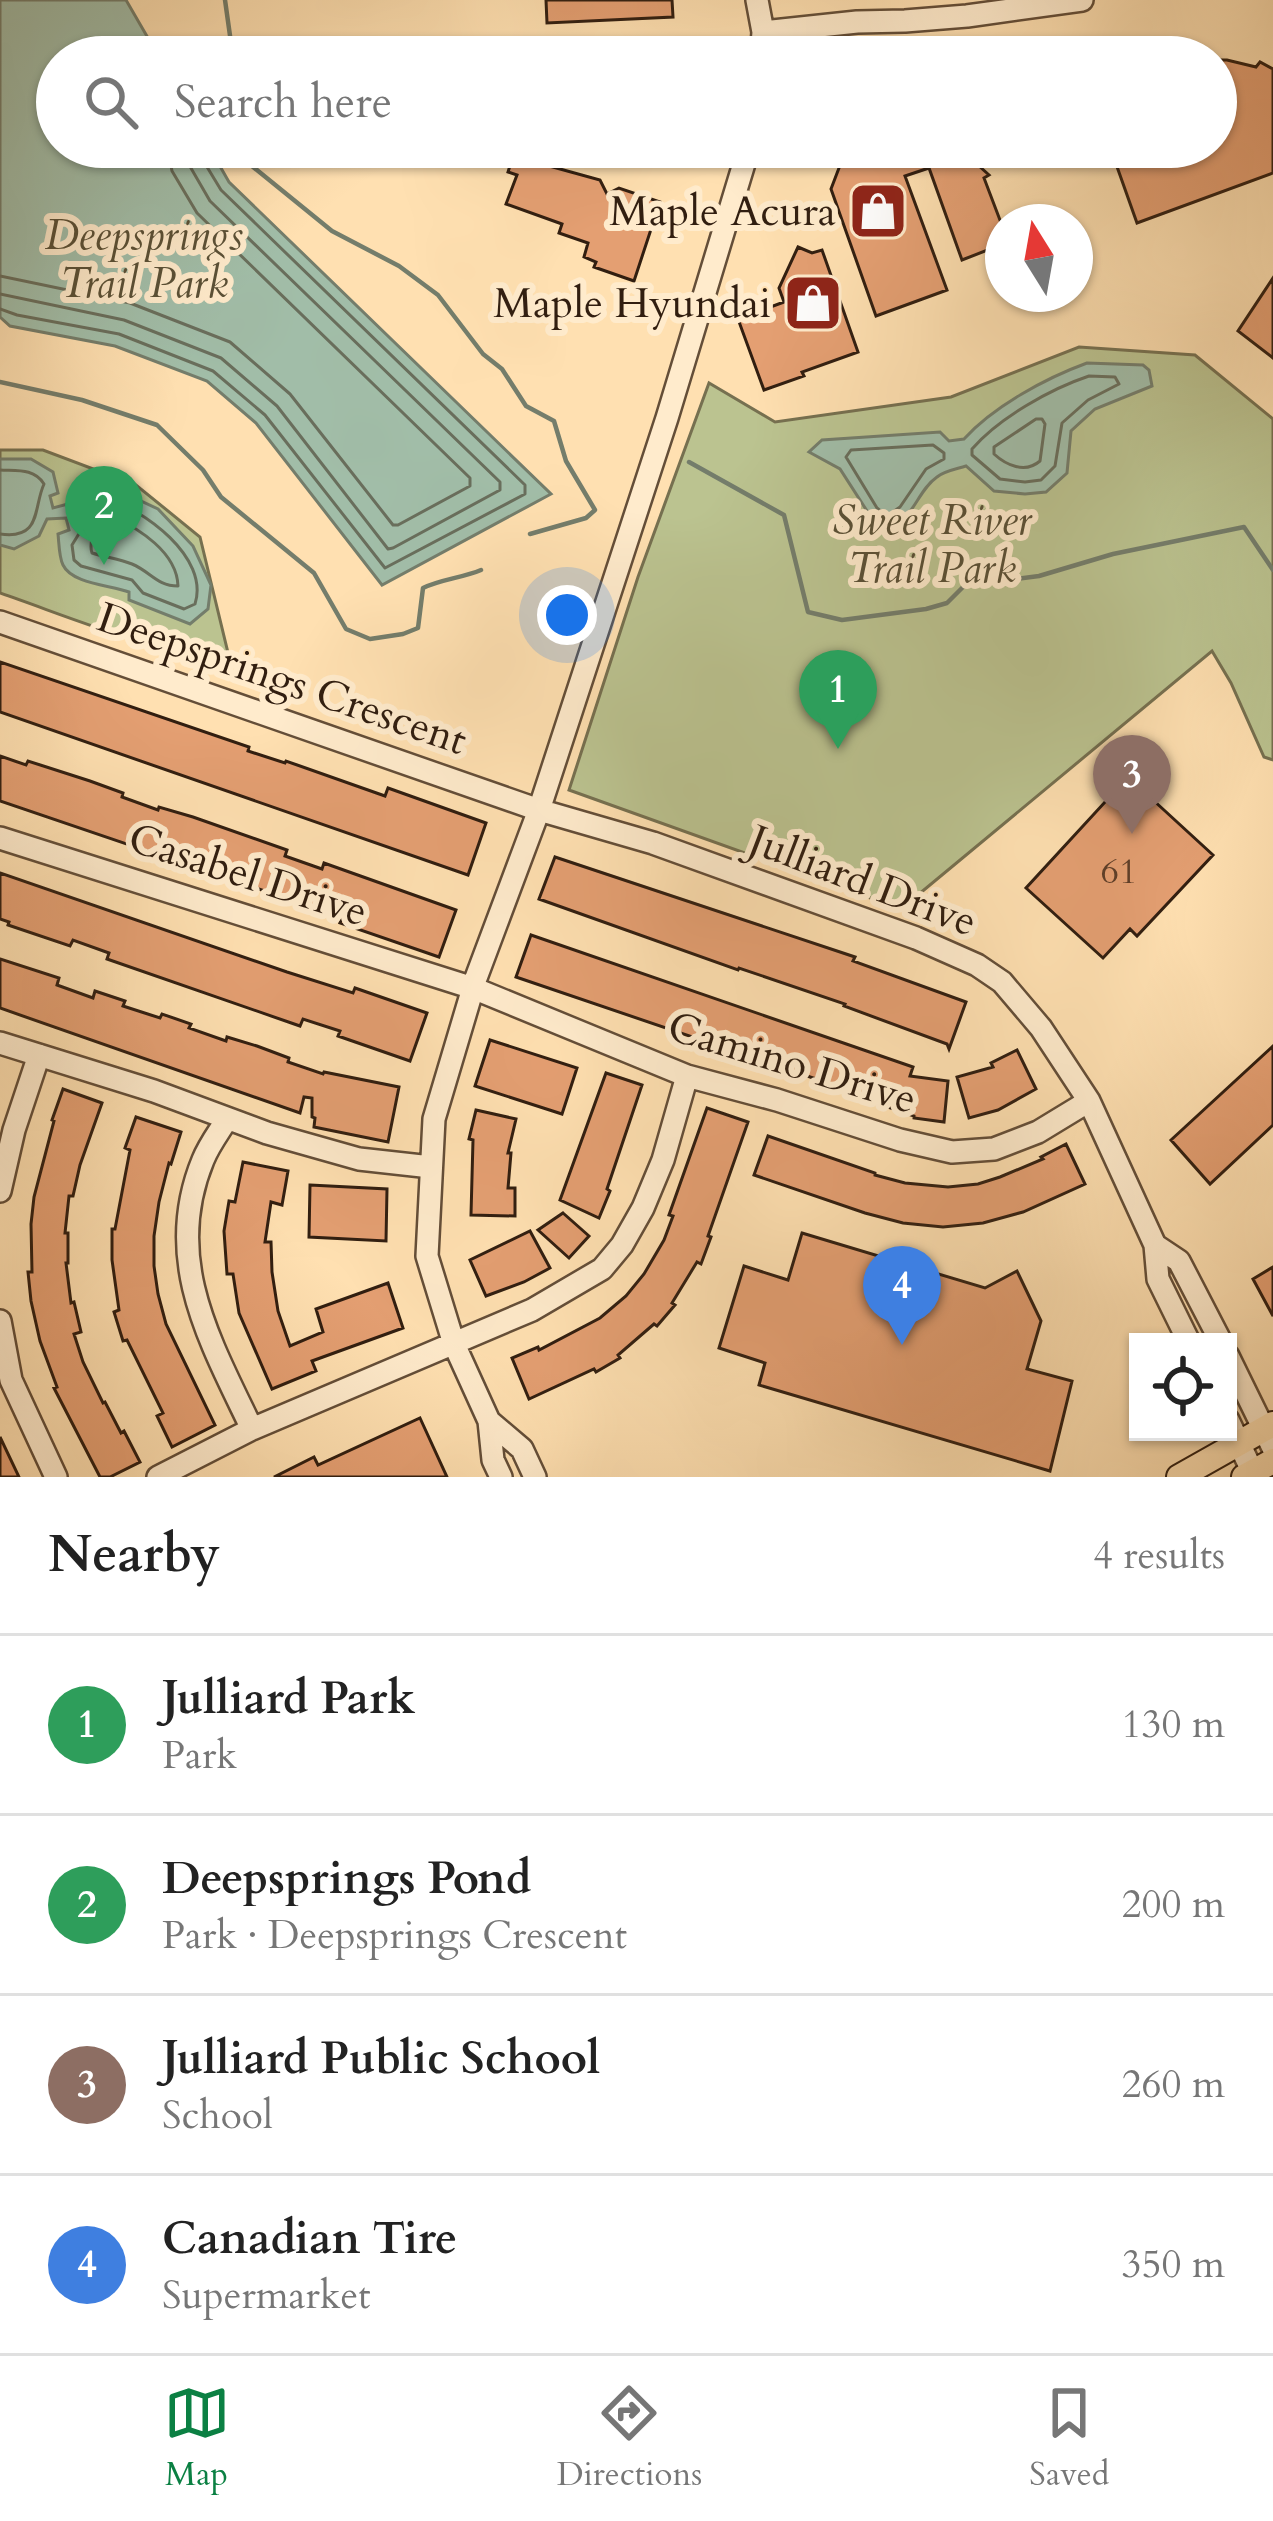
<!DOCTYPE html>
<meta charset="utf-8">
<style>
body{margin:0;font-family:Cardo,serif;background:#f2f2f2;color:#222}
.controls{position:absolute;right:36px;bottom:36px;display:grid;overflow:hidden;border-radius:0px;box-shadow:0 3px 9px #0004}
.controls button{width:108px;height:108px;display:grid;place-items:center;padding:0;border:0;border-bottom:3px solid #e0e0e0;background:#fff;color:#222;font:60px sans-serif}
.compass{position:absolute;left:985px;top:204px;width:108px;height:108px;border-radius:50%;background:#fff;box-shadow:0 3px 9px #0004;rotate:349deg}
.you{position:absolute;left:567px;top:615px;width:42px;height:42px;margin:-30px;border:9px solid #fff;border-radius:50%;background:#1a73e8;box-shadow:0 0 0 18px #1a73e833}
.badge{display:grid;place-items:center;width:78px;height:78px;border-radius:50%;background:#0b8043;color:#fff;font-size:39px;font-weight:700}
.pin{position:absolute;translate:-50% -99px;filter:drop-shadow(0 3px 6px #0008)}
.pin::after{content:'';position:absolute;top:63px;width:42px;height:36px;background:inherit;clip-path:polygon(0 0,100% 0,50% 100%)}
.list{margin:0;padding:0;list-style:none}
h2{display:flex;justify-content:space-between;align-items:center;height:156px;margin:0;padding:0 48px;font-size:51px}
h2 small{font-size:39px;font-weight:400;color:#767676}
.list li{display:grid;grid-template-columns:78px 1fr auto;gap:36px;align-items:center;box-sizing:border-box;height:180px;padding:0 48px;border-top:3px solid #e0e0e0}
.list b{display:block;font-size:45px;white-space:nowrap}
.list p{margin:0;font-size:39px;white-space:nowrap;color:#767676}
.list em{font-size:39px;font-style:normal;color:#767676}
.icon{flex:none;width:66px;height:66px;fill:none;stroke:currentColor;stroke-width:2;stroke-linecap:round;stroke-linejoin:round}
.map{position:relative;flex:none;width:1273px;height:1477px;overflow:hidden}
.search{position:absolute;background:#fff;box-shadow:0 3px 9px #0004;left:36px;right:36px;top:36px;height:132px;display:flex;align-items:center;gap:30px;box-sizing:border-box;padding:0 42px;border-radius:66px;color:#767676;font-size:45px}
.sheet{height:876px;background:#fff}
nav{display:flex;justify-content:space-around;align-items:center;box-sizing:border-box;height:168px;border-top:3px solid #e0e0e0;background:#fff;font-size:33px;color:#767676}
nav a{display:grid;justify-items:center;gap:6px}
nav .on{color:#0b8043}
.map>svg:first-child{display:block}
</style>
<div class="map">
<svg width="1273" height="1477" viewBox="0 0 1273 1477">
<rect width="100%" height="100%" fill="#ffe0b1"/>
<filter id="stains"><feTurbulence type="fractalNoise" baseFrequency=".00167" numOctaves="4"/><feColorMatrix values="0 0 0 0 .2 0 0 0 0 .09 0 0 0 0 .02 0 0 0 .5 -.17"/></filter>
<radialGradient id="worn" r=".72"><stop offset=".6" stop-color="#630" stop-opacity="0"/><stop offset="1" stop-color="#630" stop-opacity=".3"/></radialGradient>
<path fill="#bbc390" stroke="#767050" stroke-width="3" d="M 1079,347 L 1195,355 L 1273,419 L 1273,760 L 1264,757 L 1231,683 L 1212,651 L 901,909 L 569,790 L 638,577 L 709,383 L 775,422 L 951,397 Z
M 0,450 L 43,450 L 136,485 L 200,537 L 229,657 C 151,653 73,618 0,593 Z"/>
<path fill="#a1bda8" stroke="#747d6b" stroke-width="3" d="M 0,0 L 126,0 L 159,57 L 57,57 L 57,147 L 209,147 L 229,182 L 551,494 L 382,585 L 256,423 L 207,381 L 115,346 L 10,326 L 0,317 Z
M 1087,363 L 1143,365 L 1149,370 L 1152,386 L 1095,409 L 1071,431 L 1067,473 L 1046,492 L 1025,494 L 994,491 L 966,466 C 957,469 944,471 937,477 C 914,493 913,529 878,528 L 840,469 L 809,452 L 822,440 L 940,432 L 949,441 L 964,439 C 994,406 1046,378 1087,363 Z
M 0,459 L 31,459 L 53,472 L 58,493 L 50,496 L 53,508 L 83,500 L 84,488 L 105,484 L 158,509 L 193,546 L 211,585 L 208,609 L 190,624 L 129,600 L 129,592 C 111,585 72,584 63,565 C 59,557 59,543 58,534 L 69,530 L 66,518 L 47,519 L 39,536 L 14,549 L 0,545 Z"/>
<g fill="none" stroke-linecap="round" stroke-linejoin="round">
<path stroke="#696e5c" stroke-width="3" d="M 0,276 L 130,303 L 230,342 L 290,394 L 393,525 L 398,525 L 470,486 L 470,478 L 197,213 L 172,171 L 167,147
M 0,294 L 124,320 L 221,358 L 277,406 L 388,549 L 393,548 L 500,490 L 500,482 L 210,201 L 188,163 L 185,147
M 0,309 L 17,315 L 119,334 L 213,371 L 265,415 L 385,568 L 525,494 L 525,485 L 221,190 L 201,157 L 200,147
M 1089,376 L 1115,377 L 1119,384 L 1088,400 L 1062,423 L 1055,466 L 1041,480 L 1025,482 L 1000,479 L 972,455 L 972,449 C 999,418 1050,389 1089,376 Z
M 1036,419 L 1042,419 L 1045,424 L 1040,461 C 1025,474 1006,465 994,454 L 994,447 Z
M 933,445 L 944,453 L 944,459 L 926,469 L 900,507 L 887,516 L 877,508 L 846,457 L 851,450 Z
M 0,470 C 17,471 34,468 44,484 C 33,508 42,540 0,534
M 104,497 C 143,509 210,557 195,604 L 184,609 L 143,593 L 132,580 L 81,566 L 74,560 L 72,545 L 80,532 L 79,516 L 91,508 L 97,498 Z
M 106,515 L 111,515 C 139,529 177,552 178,586 C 157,586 151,572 132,564 C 119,559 105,557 92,553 C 88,541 97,523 106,515 Z"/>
<path stroke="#747d6b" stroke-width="4.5" d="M 225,0 L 233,57
M 245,147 L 247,162 L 332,231 L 399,266 L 438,295 L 483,354 L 502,369 L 526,406 L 554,421 L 566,461 L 595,510 L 586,518 L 530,534
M 0,382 L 82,400 L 157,425 L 203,470 L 221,497 L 314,573 L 346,629 L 370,639 L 403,634 L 418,628 L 423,588 C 442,579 462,578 481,570
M 689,462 L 784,515 L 808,612 L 842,620 L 926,609 L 947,603 L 964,586 L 1039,576 L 1113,554 L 1244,527 L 1273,570"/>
</g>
<path fill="#e49f72" stroke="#311e10" stroke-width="3" d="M 546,0 L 672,0 L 673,17 L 547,23 Z
M 1216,60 L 1227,60 L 1256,67 L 1260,62 L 1273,69 L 1273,173 L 1137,223 L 1110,147 L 1216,147 Z
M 847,147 L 899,147 L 902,155 L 937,148 L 968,156 L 989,175 L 984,178 L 1003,228 L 1003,244 L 962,260 L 929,168 L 905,176 L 947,290 L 876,316 L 831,189 Z
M 513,156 L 600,180 L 607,194 L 619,188 L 660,202 L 634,281 L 594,267 L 596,262 L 584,257 L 588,243 L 559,233 L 562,224 L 506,204 L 517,175 L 508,172 Z
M 798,247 L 812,253 L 822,250 L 858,352 L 802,372 L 804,376 L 764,390 L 738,319 L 784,302 L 779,288 Z
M 1273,278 L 1273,358 L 1238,331 Z
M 0,662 L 249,747 L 248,751 L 285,763 L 286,761 L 385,796 L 388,788 L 486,823 L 468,875 L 0,712 Z
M 0,756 L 26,765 L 28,761 L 90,781 L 123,793 L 122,797 L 158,810 L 159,807 L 193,817 L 287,850 L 285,856 L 322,869 L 324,863 L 456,910 L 439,957 L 340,923 L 342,919 L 309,906 L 0,801 Z
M 1128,777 L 1213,855 L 1137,936 L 1130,929 L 1103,958 L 1026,888 Z
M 555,857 L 855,957 L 853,961 L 966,1002 L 949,1049 L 947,1044 L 844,1006 L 845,1004 L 739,968 L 738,970 L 539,899 Z
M 0,873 L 287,972 L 353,993 L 355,988 L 427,1013 L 410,1061 L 338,1036 L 340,1031 L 303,1019 L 300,1026 L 107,959 L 109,953 L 73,940 L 70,946 L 8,925 L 9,922 L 0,919 Z
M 531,935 L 913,1067 L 910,1076 L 948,1081 L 944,1122 L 914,1118 L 914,1116 L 818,1083 L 819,1080 L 516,977 Z
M 0,959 L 59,978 L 57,985 L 93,998 L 95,991 L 125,1001 L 123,1006 L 160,1018 L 162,1014 L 191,1024 L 189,1028 L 226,1041 L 227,1037 L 257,1046 L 289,1058 L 288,1062 L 323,1074 L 324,1072 L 399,1087 L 388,1142 L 314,1127 L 315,1118 L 312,1117 L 312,1098 L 304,1097 L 300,1113 L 0,1008 Z
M 490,1040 L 577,1068 L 562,1114 L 475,1086 Z
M 1273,1046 L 1273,1125 L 1210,1184 L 1171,1140 Z
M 1017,1050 L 1036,1089 L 998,1110 L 969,1118 L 957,1077 L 993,1067 L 991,1063 Z
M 606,1073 L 642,1085 L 607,1189 L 610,1191 L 599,1218 L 560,1200 Z
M 63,1089 L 102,1103 L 80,1165 L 73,1196 L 69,1196 L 65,1233 L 68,1233 L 68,1263 L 66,1263 L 71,1303 L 74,1302 L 81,1332 L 74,1334 L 83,1362 L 103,1403 L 105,1402 L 121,1433 L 124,1431 L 140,1462 L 110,1477 L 100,1477 L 54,1388 L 57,1387 L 40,1341 L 31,1301 L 28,1272 L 32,1272 L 31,1224 L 34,1197 L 54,1121 L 52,1120 Z
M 707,1108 L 748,1122 L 708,1236 L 711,1237 L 701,1264 L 697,1262 L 672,1303 L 675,1305 L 657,1326 L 654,1324 L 618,1355 L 620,1358 L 596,1372 L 594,1369 L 529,1399 L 512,1358 L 538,1347 L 539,1350 L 600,1318 L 626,1296 L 644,1274 L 664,1240 L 673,1216 L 669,1215 Z
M 476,1110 L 516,1119 L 508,1153 L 511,1153 L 508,1188 L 515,1188 L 515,1216 L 471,1215 L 473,1140 L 469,1139 Z
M 136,1117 L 181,1132 L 171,1164 L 169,1163 L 159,1202 L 154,1236 L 154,1266 L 158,1294 L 166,1324 L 215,1425 L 172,1447 L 157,1416 L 163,1413 L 127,1340 L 123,1341 L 114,1312 L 119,1310 L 112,1260 L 112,1229 L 115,1229 L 130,1150 L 125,1148 Z
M 768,1136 L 875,1173 L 875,1175 L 905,1183 L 948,1187 L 978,1184 L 1000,1177 L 1043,1159 L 1041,1157 L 1066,1144 L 1085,1184 L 1023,1212 L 983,1223 L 943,1227 L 903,1223 L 865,1213 L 754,1175 Z
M 243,1162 L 288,1171 L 282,1205 L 271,1202 L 265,1242 L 271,1242 L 272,1272 L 278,1311 L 290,1346 L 323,1332 L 316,1309 L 388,1283 L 403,1328 L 312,1361 L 316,1371 L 272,1389 L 239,1313 L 233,1274 L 227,1274 L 224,1231 L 229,1201 L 235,1202 Z
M 310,1185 L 387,1189 L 386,1241 L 309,1237 Z
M 563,1213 L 589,1236 L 569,1258 L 538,1230 Z
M 530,1231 L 550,1268 L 524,1282 L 486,1296 L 470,1260 Z
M 802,1233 L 985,1288 L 1017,1271 L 1041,1321 L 1027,1369 L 1072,1381 L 1050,1471 L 759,1385 L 765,1363 L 719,1348 L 744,1266 L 788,1280 Z
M 1273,1267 L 1273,1316 L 1253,1279 Z
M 420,1418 L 447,1477 L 274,1477 L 314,1457 L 318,1465 Z
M 0,1437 L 19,1477 L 0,1477 Z"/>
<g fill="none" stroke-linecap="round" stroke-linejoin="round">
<g stroke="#644e38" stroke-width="26">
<path id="minor" d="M 757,0 L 763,32 L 761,57
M 763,32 L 857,22 L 905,21 L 967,16 L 1082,0
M 0,622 L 539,810 L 653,843 L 916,938 L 977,965 L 1002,982 L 1041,1028 L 1089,1101 L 1155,1245 L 1158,1279 L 1189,1342
M 0,838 L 473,988 L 687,1076 L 777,1100 L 900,1140 L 952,1152 L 994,1149 L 1038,1132 L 1089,1101
M 0,1043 L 154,1091 L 267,1133 L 359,1159 L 431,1167
M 227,1119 C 219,1132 209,1145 203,1160 C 162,1259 210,1341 252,1429
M 0,1191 L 14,1130 L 39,1055
M 1155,1245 L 1179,1261 L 1221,1342
M 0,1321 L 11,1380 L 56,1477
M 1228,1356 L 1273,1448
M 1228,1420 L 1255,1477
M 489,1421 L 522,1449 L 535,1477
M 158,1477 L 252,1429 L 532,1310 L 602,1269 L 622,1245 L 643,1208 L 663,1160 L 687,1076
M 501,1477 L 493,1460 L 489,1421 L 454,1344 L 427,1256 L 434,1119 L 476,978 L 539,810 L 667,418 L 749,147"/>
</g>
<g stroke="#311e10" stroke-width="28">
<path id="major" d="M 1179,1477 L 1273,1424
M 1244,1477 L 1273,1461"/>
</g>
<use href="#minor" stroke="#ffebcc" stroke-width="21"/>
<use href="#major" stroke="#ffe0b1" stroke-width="24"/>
</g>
<defs>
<g id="shop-square" transform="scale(3)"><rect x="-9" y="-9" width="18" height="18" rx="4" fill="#8f2418" stroke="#ffebcc"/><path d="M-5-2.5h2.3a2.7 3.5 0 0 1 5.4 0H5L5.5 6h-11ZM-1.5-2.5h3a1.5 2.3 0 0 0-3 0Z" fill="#fff"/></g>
</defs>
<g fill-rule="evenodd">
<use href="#shop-square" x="878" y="211"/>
<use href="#shop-square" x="813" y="303"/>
</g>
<g text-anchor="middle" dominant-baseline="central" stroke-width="12" stroke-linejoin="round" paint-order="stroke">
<g font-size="36" fill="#5e3e28">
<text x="1119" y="871">61</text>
</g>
<g font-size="42" fill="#311e10" stroke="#ffebcc" text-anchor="end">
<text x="836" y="211">Maple Acura</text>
<text x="771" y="303">Maple Hyundai</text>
</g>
<g font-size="42" font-style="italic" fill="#5a5036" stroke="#ffebcc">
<text x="144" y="235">Deepsprings<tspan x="144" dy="48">Trail Park</tspan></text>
<text x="932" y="520">Sweet River<tspan x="932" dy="48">Trail Park</tspan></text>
</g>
<g font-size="42" fill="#311e10" stroke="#ffebcc">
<text transform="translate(282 679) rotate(19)">Deepsprings Crescent</text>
<text transform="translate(248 875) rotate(18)">Casabel Drive</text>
<text transform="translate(863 881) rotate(21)">Julliard Drive</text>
<text transform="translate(792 1063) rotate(17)">Camino Drive</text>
</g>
</g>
<rect width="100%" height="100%" filter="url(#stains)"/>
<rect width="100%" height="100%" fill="url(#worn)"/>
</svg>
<div class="controls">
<button><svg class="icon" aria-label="locate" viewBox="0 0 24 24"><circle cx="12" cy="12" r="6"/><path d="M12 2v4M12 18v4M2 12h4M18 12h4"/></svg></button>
</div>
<svg class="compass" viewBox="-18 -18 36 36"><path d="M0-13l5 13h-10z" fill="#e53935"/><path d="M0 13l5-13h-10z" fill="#767676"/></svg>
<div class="you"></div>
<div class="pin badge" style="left:838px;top:749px;background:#2e9e5b">1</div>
<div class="pin badge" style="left:104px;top:565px;background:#2e9e5b">2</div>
<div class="pin badge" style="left:1132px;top:834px;background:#8d6e63">3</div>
<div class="pin badge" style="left:902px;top:1345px;background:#3f7fe0">4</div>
<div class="search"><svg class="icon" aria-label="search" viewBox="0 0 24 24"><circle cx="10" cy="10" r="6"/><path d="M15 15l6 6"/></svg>Search here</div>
</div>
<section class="sheet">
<h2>Nearby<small>4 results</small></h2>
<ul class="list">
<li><span class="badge" style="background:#2e9e5b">1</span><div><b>Julliard Park</b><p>Park</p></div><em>130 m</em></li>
<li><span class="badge" style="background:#2e9e5b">2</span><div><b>Deepsprings Pond</b><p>Park · Deepsprings Crescent</p></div><em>200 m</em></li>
<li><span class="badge" style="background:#8d6e63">3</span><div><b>Julliard Public School</b><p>School</p></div><em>260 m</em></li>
<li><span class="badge" style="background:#3f7fe0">4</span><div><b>Canadian Tire</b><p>Supermarket</p></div><em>350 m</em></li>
</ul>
</section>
<nav>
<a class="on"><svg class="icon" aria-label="map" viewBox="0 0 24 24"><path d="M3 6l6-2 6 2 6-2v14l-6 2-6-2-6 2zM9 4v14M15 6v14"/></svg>Map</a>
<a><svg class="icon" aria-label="directions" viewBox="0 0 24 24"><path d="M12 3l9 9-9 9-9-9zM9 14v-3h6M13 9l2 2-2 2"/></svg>Directions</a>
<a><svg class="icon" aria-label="saved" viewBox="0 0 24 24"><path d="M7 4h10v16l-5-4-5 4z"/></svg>Saved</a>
</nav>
